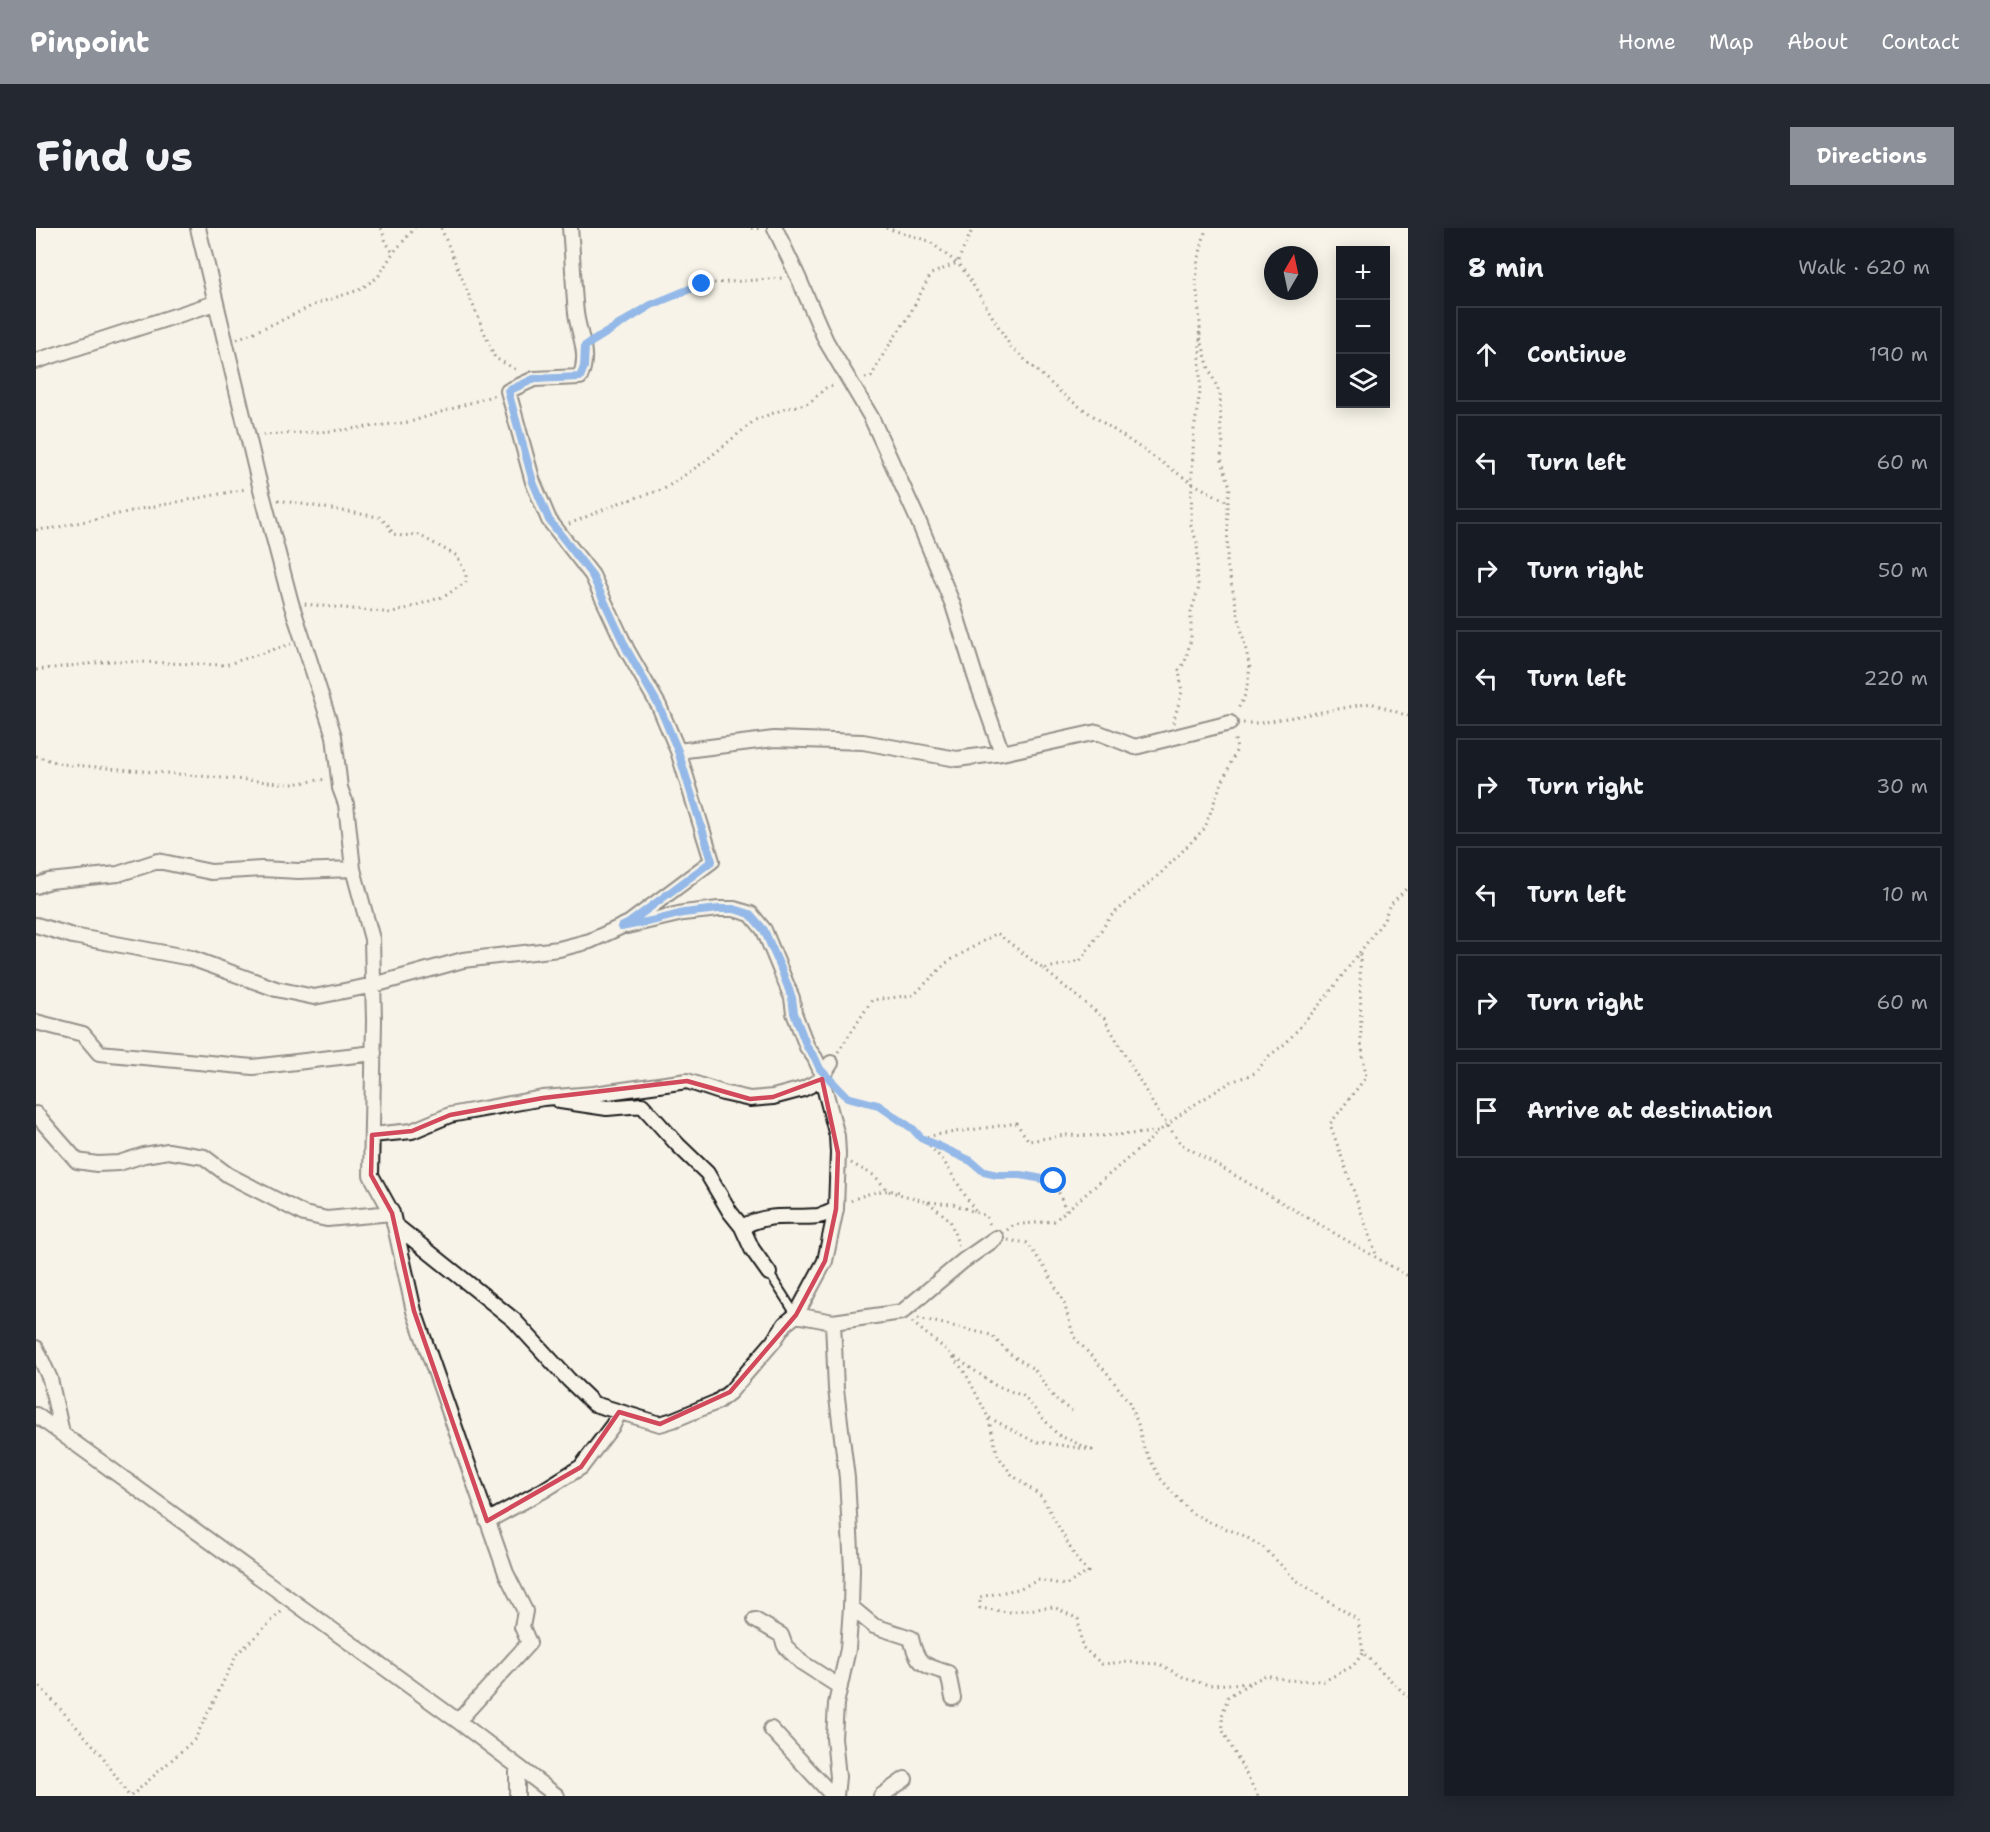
<!DOCTYPE html>
<meta charset="utf-8">
<style>
body{margin:0;font-family:"Shantell Sans",sans-serif;background:#242831;color:#f1f3f6}
.controls{position:absolute;right:18px;top:18px;display:grid;overflow:hidden;border-radius:0px;box-shadow:0 3px 15px #0003}
.controls button{width:54px;height:54px;display:grid;place-items:center;padding:0;border:0;border-bottom:2px solid #363941;background:#171b24;color:#f1f3f6;font:30px sans-serif}
.compass{position:absolute;left:1228px;top:18px;width:54px;height:54px;border-radius:50%;background:#171b24;box-shadow:0 3px 15px #0003;rotate:9deg}
.stop{position:absolute;width:18px;height:18px;margin:-14px;border:4px solid #1a73e8;border-radius:50%;background:#fff}
.stop.end{background:#1a73e8;border-color:#fff;box-shadow:0 2px 6px #0008}
.list{margin:0;padding:0;list-style:none}
h2{display:flex;justify-content:space-between;align-items:center;height:78px;margin:0;padding:0 24px;font-size:26px}
h2 small{font-size:20px;font-weight:400;color:#9ea1a6}
.list li{display:grid;grid-template-columns:39px 1fr auto;gap:18px;align-items:center;box-sizing:border-box;height:96px;margin:0 12px 12px;padding:0 12px;border:2px solid #363941;border-radius:0px}
.list b{display:block;font-size:22px;white-space:nowrap}
.list em{font-size:20px;font-style:normal;color:#9ea1a6}
.icon{flex:none;width:33px;height:33px;fill:none;stroke:currentColor;stroke-width:2;stroke-linecap:round;stroke-linejoin:round}
.map{position:relative;flex:none;width:1372px;height:1568px;overflow:hidden;border-radius:0px}
header{display:flex;align-items:center;gap:36px;box-sizing:border-box;height:84px;padding:0 30px;background:#8c9099;color:#fff}
header strong{font-size:28px}
nav{display:flex;gap:33px;margin-inline-start:auto;font-size:21px}
.intro{display:flex;align-items:center;justify-content:space-between;box-sizing:border-box;height:144px;padding:0 36px}
h1{margin:0;font-size:42px}
.button{padding:15px 27px;border-radius:0px;background:#8c9099;color:#fff;font-size:21px;font-weight:700}
main{display:flex;gap:36px;padding:0 36px}
aside{flex:1;background:#171b24;border-radius:0px;box-shadow:0 3px 15px #0003}
.map>svg:first-child{display:block}
</style>
<header>
<strong>Pinpoint</strong>
<nav><a>Home</a><a>Map</a><a>About</a><a>Contact</a></nav>
</header>
<div class="intro"><h1>Find us</h1><a class="button">Directions</a></div>
<main>
<div class="map">
<svg width="1372" height="1568" viewBox="0 0 1372 1568">
<rect width="100%" height="100%" fill="#f7f3e8"/>
<filter id="ink" filterUnits="userSpaceOnUse"><feTurbulence type="fractalNoise" baseFrequency=".0167" numOctaves="2"/><feDisplacementMap in="SourceGraphic" scale="12" xChannelSelector="R" yChannelSelector="G"/><feConvolveMatrix kernelMatrix="1 2 1 2 8 2 1 2 1" color-interpolation-filters="sRGB"/></filter>
<g filter="url(#ink)">
<g fill="none" stroke-linecap="round" stroke-linejoin="round">
<g stroke="#1c1c1c" stroke-width="11">
<path id="service" d="M 733,1045 L 760,1087"/>
</g>
<g stroke="#1c1c1c" stroke-width="18">
<path id="minor" d="M 162,0 L 222,250 L 255,375 L 298,508 L 304,560 L 310,576 L 317,641 L 336,711 L 338,793 L 335,947 L 356,985 L 378,1083 L 470,1345 L 489,1383 L 486,1399 L 493,1415 L 422,1493
M 739,0 L 762,49 L 790,113 L 835,189 L 882,292 L 917,377 L 940,451 L 966,525
M 0,133 L 179,75
M 642,523 L 738,511 L 827,514 L 921,531 L 966,525 L 1061,504 L 1099,519 L 1194,495
M 0,658 L 13,653 L 82,646 L 122,633 L 175,644 L 226,641 L 262,643 L 317,641
M 0,697 L 37,708 L 155,730 L 240,761 L 278,769 L 338,757 L 427,732 L 523,721 L 554,713 L 593,695 L 676,633 L 642,523 L 623,478 L 591,422 L 556,347 L 513,292 L 497,254 L 472,163 L 498,151 L 544,149 C 554,126 543,108 540,85 C 537,57 537,28 534,0
M 591,698 L 647,685 L 683,681 L 698,681 L 715,686 L 728,702 L 756,770 L 758,785 L 771,819 L 779,830 L 784,841
M 0,794 L 47,806 L 63,825 L 217,839 L 338,825
M 524,873 L 571,880 L 606,877 L 642,917 L 671,945 L 694,984 L 706,999 L 716,1021 L 733,1045
M 0,886 L 41,933 L 61,936 L 83,935 L 108,927 L 132,923 L 168,929 L 192,947 L 268,986 L 291,991 L 356,985
M 336,907 L 376,903 L 414,887 L 507,870 L 558,866 L 651,853 L 687,865 L 714,871 L 737,869 L 767,861 L 783,853 L 795,835
M 358,996 L 478,1092 L 533,1152 L 558,1176 L 624,1196 L 637,1192 L 681,1174 L 694,1164 L 737,1114 L 749,1096 L 760,1087 L 789,1033 L 800,981 L 802,925 L 801,908 L 786,851
M 706,999 C 732,984 754,991 782,988 C 788,987 795,984 800,981
M 760,1087 L 797,1094 L 866,1084 L 927,1033 L 960,1010
M 797,1094 L 800,1161 L 811,1250 L 816,1341 L 815,1379 L 812,1421 L 800,1476 L 798,1510 L 802,1549 L 800,1568
M 0,1120 L 14,1151 L 26,1205
M 0,1187 L 422,1493 L 521,1568
M 451,1293 L 508,1262 L 545,1239 L 577,1197 L 583,1184
M 815,1379 L 838,1398 L 875,1410 C 881,1437 887,1437 912,1445 L 917,1470
M 719,1392 L 745,1407 L 749,1418 L 765,1434 L 804,1459
M 735,1501 L 797,1568
M 481,1568 L 481,1539
M 845,1568 L 869,1551"/>
</g>
<path stroke="#1c1c1c" stroke-width="3" stroke-dasharray="1.5 4.5" stroke-linecap="butt" d="M 345,0 L 350,14 L 357,25
M 405,0 L 459,130 L 483,143
M 715,0 L 726,1
M 850,0 L 893,13 L 921,35 L 929,44 L 975,119 L 1031,170 L 1156,255 L 1192,274
M 1163,104 L 1173,141 L 1184,166 L 1185,205 L 1187,213 L 1185,230 L 1194,259 L 1192,274 L 1191,336 L 1214,440 L 1210,465 L 1201,483
M 201,111 L 242,94 L 282,75 L 323,62 L 342,49 L 357,25 L 379,0
M 560,111 L 614,77 L 666,56 L 747,50
M 829,150 L 835,149 L 848,125 L 872,89 L 895,46 L 921,35 L 937,0
M 227,207 L 297,203 L 374,194 L 459,167
M 242,272 L 343,289 L 352,297 L 357,306 L 367,308 L 381,306 L 421,328 L 430,346 L 430,354 L 409,368 L 357,385 L 268,376
M 533,296 L 583,275 L 628,261 L 668,234 L 719,192 L 748,181 L 773,175 L 790,160 L 800,157
M 0,302 L 18,300 L 105,281 L 210,261
M 0,442 L 76,433 L 189,437 L 255,416
M 1137,495 L 1146,464 L 1143,442 L 1149,434 L 1155,411 L 1155,384 L 1163,359 L 1160,348 L 1162,335 L 1161,314 L 1155,299 L 1156,247 L 1158,202 L 1164,164 L 1164,95 L 1160,54 L 1162,33 L 1170,0
M 1207,495 L 1224,495 L 1335,475 L 1372,488
M 0,528 L 26,536 L 256,556 L 290,551
M 1324,726 L 1325,813 L 1330,849 L 1294,896 L 1341,1029
M 1007,741 L 1068,790 L 1120,881 L 1145,916 L 1372,1048
M 802,824 L 836,772 L 878,767 L 910,735 L 961,705 L 1007,741 L 1044,733 L 1075,688 L 1125,645 L 1169,600 L 1181,566 L 1201,521 L 1198,508
M 804,862 L 811,869 L 842,877 L 877,901 L 907,932 L 939,983
M 885,910 C 917,903 948,901 980,895 L 993,913 L 1028,907 L 1065,908 L 1122,904 L 1153,880 L 1195,854 L 1219,845 L 1233,828 L 1250,815 L 1290,769 L 1348,692 L 1353,678 L 1372,659
M 890,912 L 935,933 L 948,944 L 961,947 L 985,947 L 1018,953 L 1030,982
M 815,935 L 839,948 L 852,963 L 892,974 L 917,976 L 950,988 L 955,999
M 815,973 C 827,966 850,960 863,964
M 892,974 L 914,992 L 923,1019
M 971,1002 L 977,997 L 1018,993 L 1122,905
M 972,1012 L 991,1015 L 1011,1043 L 1028,1075 L 1038,1109 L 1071,1145 L 1093,1174 L 1102,1196 L 1107,1218 L 1124,1250 L 1155,1285 L 1185,1299 L 1205,1306 L 1228,1320 L 1260,1352 L 1322,1392 L 1327,1425 L 1372,1469
M 882,1090 L 955,1107 L 973,1125 L 999,1142 L 1019,1171 L 1037,1184
M 876,1094 L 915,1126 L 930,1146 L 952,1189 L 962,1228 L 976,1247 L 1006,1269 L 1041,1332 L 1052,1344 L 1030,1357 L 1003,1352 L 982,1361 L 944,1369 L 944,1380 L 972,1384 L 1018,1379 L 1042,1391 L 1046,1419 L 1066,1436 L 1091,1434 L 1123,1436 L 1151,1451 L 1173,1457 L 1215,1455
M 919,1129 L 959,1157 L 987,1168 L 1022,1207 L 1056,1222 L 997,1213 L 952,1189
M 0,1454 L 65,1526 L 93,1568
M 95,1568 L 159,1511 L 201,1426 L 247,1382
M 1222,1568 L 1187,1503 L 1186,1488 L 1192,1469 L 1209,1458 L 1230,1447 L 1251,1452 L 1288,1453 L 1317,1438 L 1327,1425"/>
<use href="#service" stroke="#f7f3e8" stroke-width="7"/>
<use href="#minor" stroke="#f7f3e8" stroke-width="14"/>
</g>
</g>
<g fill="none" stroke-linecap="round" stroke-linejoin="round" filter="url(#ink)">
<path stroke="#1a73e8" stroke-width="8" d="M 666,56 L 615,77 L 549,118 L 548,139 L 544,149 L 498,151 L 472,163 L 497,254 L 513,292 L 556,347 L 591,422 L 623,478 L 642,523 L 676,633 L 593,695 L 585,699 L 620,692 L 647,685 L 683,681 L 698,681 L 714,686 L 728,702 L 744,738 L 756,770 L 758,785 L 771,819 L 779,830 L 784,841 L 811,869 L 842,877 L 877,901 L 885,910 L 935,933 L 948,944 L 961,947 L 985,947 L 1018,953"/>
</g>
<path d="M0 0H1372V1568H0ZM 786,851 L 802,925 L 800,981 L 789,1033 L 760,1087 L 694,1164 L 624,1196 L 583,1184 L 545,1239 L 451,1293 L 378,1083 L 356,985 L 335,947 L 336,907 L 376,903 L 414,887 L 507,870 L 651,853 L 714,871 L 737,869 Z" fill="#f7f3e8" fill-opacity=".55" fill-rule="evenodd"/>
<path fill="none" stroke="#d1495b" stroke-width="4.5" stroke-linejoin="round" d="M 786,851 L 802,925 L 800,981 L 789,1033 L 760,1087 L 694,1164 L 624,1196 L 583,1184 L 545,1239 L 451,1293 L 378,1083 L 356,985 L 335,947 L 336,907 L 376,903 L 414,887 L 507,870 L 651,853 L 714,871 L 737,869 Z"/>
</svg>
<div class="controls">
<button>+</button>
<button>−</button>
<button><svg class="icon" aria-label="layers" viewBox="0 0 24 24"><path d="M12 4l9 5-9 5-9-5zM3 14l9 5 9-5"/></svg></button>
</div>
<svg class="compass" viewBox="-18 -18 36 36"><path d="M0-13l5 13h-10z" fill="#e53935"/><path d="M0 13l5-13h-10z" fill="#9ea1a6"/></svg>
<div class="stop" style="left:1018px;top:953px"></div>
<div class="stop end" style="left:666px;top:56px"></div>
</div>
<aside>
<h2>8 min<small>Walk · 620 m</small></h2>
<ul class="list">
<li><svg class="icon" aria-label="ahead" viewBox="0 0 24 24"><path d="M12 20V5M6 11l6-6 6 6"/></svg><div><b>Continue</b></div><em>190 m</em></li>
<li><svg class="icon" aria-label="left" viewBox="0 0 24 24"><path d="M17 20v-9H6M10 6l-5 5 5 5"/></svg><div><b>Turn left</b></div><em>60 m</em></li>
<li><svg class="icon" aria-label="right" viewBox="0 0 24 24"><path d="M7 20v-9h11M14 6l5 5-5 5"/></svg><div><b>Turn right</b></div><em>50 m</em></li>
<li><svg class="icon" aria-label="left" viewBox="0 0 24 24"><path d="M17 20v-9H6M10 6l-5 5 5 5"/></svg><div><b>Turn left</b></div><em>220 m</em></li>
<li><svg class="icon" aria-label="right" viewBox="0 0 24 24"><path d="M7 20v-9h11M14 6l5 5-5 5"/></svg><div><b>Turn right</b></div><em>30 m</em></li>
<li><svg class="icon" aria-label="left" viewBox="0 0 24 24"><path d="M17 20v-9H6M10 6l-5 5 5 5"/></svg><div><b>Turn left</b></div><em>10 m</em></li>
<li><svg class="icon" aria-label="right" viewBox="0 0 24 24"><path d="M7 20v-9h11M14 6l5 5-5 5"/></svg><div><b>Turn right</b></div><em>60 m</em></li>
<li><svg class="icon" aria-label="arrive" viewBox="0 0 24 24"><path d="M6 21V4h12l-3 4 3 4H6"/></svg><div><b>Arrive at destination</b></div></li>
</ul>
</aside>
</main>
